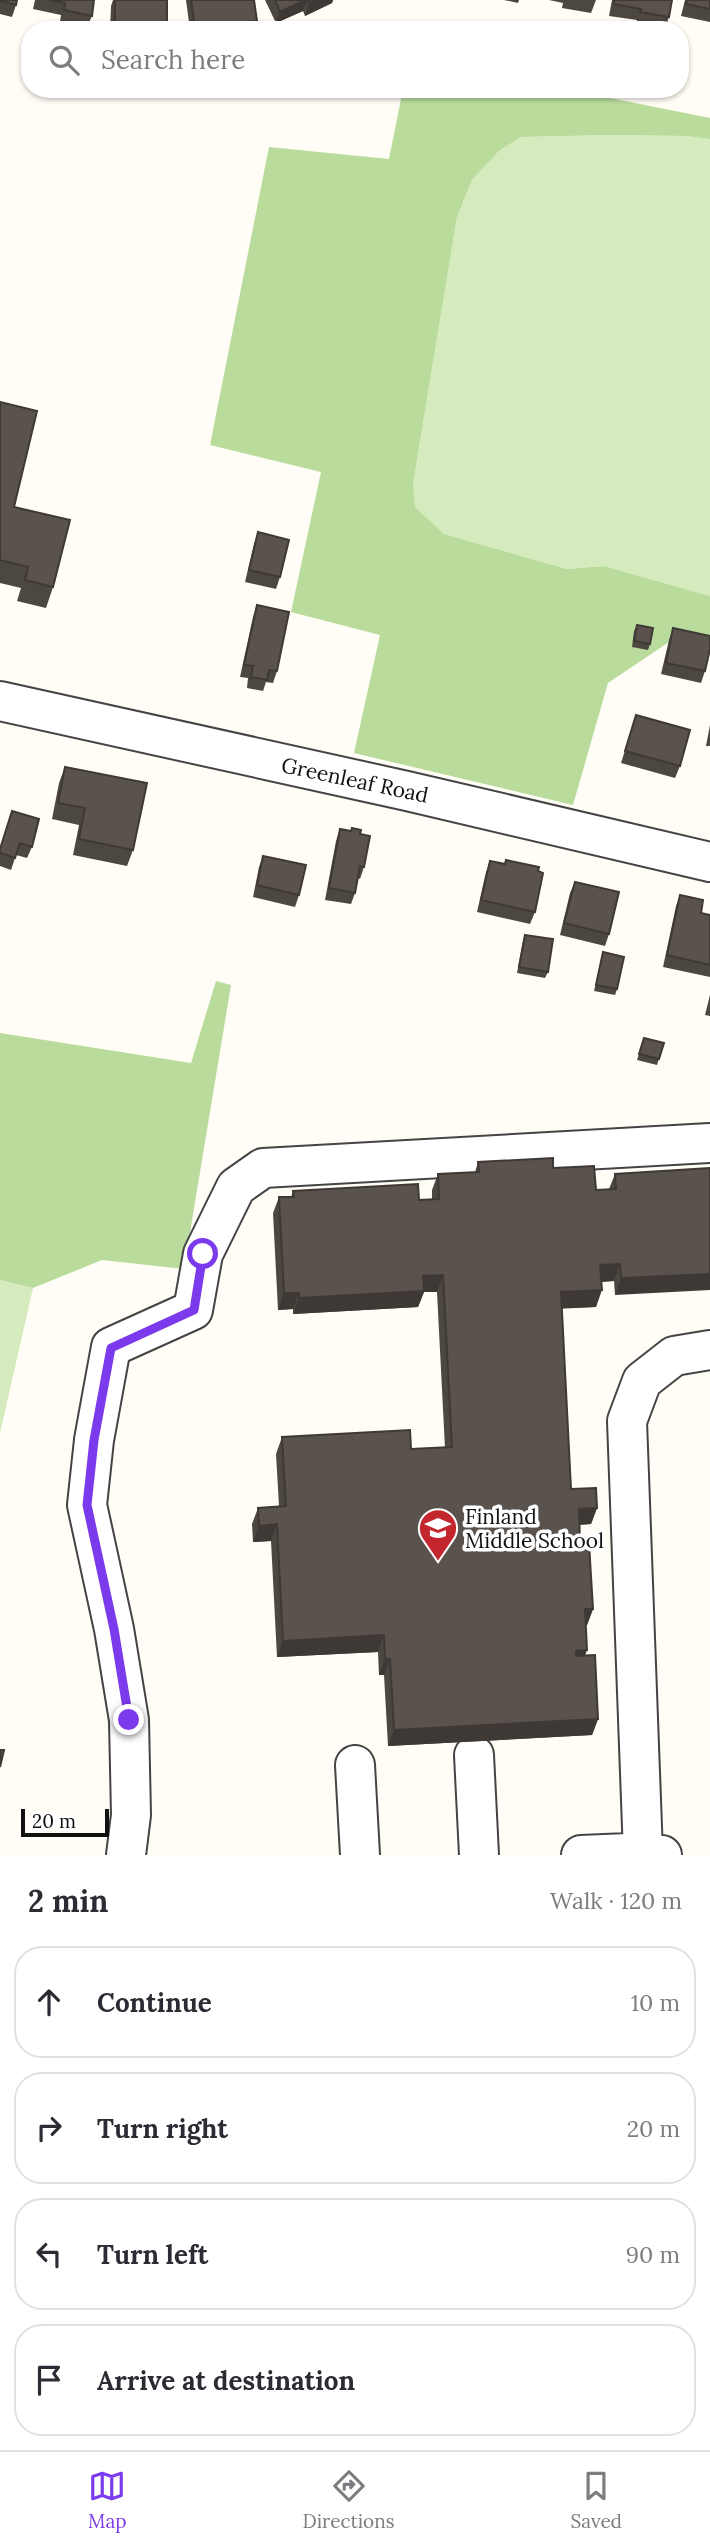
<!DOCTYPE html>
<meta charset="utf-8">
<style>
body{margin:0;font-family:Lora,serif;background:#f2f2f3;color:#2b2b33}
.scale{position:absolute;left:21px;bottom:18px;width:88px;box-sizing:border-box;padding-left:7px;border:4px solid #111;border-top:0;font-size:19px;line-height:24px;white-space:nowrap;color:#111;-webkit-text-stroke:5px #fff;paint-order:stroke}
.stop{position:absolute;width:21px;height:21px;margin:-16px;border:5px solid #7c3aed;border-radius:50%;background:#fff}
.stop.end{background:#7c3aed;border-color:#fff;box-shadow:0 2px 7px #0008}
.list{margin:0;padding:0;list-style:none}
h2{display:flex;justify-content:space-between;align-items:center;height:91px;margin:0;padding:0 28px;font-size:30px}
h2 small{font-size:23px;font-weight:400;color:#7c7c81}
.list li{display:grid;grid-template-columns:46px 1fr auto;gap:21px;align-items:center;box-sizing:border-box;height:112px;margin:0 14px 14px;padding:0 14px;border:2px solid #e1e1e2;border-radius:28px}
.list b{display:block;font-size:26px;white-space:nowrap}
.list em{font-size:23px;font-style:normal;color:#7c7c81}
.icon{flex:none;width:38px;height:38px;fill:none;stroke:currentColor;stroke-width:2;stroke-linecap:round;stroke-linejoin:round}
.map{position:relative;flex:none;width:710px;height:1855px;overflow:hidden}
.search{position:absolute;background:#fff;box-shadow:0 2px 5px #0004;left:21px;right:21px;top:21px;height:77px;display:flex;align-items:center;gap:18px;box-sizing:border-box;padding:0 24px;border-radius:28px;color:#7c7c81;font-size:26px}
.sheet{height:595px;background:#fff}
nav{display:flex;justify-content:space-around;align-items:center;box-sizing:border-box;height:98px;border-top:2px solid #e1e1e2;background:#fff;font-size:19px;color:#7c7c81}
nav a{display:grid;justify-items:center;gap:4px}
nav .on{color:#7c3aed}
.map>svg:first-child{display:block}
</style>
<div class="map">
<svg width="710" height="1855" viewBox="0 0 710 1855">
<rect width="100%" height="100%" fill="#fffdf5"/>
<path fill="#d5ebbd" d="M 611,135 L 685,136 L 710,139 L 710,596 L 604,566 L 567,569 L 444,534 L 414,507 L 413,484 L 457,217 L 472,180 L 499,151 L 521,137 Z
M 0,1280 L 33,1288 L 0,1433 Z"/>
<path fill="#b9dc9c" d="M 403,89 L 565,89 L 710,118 L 710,139 L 685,136 L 611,135 L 521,137 L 499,151 L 472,180 L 457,217 L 413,484 L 415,507 L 444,534 L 567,569 L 604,566 L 710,596 L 710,639 L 672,640 L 608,683 L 573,805 L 354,753 L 380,635 L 291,612 L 321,472 L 210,445 L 269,147 L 389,159 Z
M 216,981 L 231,985 L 184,1269 L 102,1260 L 33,1288 L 0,1280 L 0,1033 L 191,1063 Z"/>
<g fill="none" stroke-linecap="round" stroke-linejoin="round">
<g stroke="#444" stroke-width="42">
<path id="minor" d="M 0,701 L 407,791 L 710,862
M 474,1755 L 479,1855
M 355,1765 L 360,1855
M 643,1854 L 627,1421 L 642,1381 L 674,1356 L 710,1350
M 126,1855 L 131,1815 L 129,1720 L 114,1629 L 87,1505 L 94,1440 L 111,1347 L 193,1310 L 203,1254 L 236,1187 L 263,1168 L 710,1143
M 581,1855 L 628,1853 L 662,1855"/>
</g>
<use href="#minor" stroke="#fff" stroke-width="38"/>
</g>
<path fill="#4d4742" d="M 0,0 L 16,5 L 12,17 L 0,14 Z
M 35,0 L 94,0 L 92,16 L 87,27 L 60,22 L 61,15 L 33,9 Z
M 113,0 L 167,0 L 166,30 L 110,30 L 111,6 Z
M 186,0 L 254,0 L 254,30 L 190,30 Z
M 265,0 L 333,0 L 332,3 L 305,16 L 303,11 L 276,23 Z
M 504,0 L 519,0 L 518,3 Z
M 549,0 L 596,0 L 591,13 L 562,8 L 563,3 Z
M 612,0 L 672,0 L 669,17 L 665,29 L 636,24 L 637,20 L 609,16 Z
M 685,0 L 710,0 L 710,22 L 681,16 Z
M 639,89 L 656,89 L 654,98 L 638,95 Z
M 0,402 L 14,507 L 53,587 L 46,608 L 17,601 L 21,588 L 0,583 Z
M 258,532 L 280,577 L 276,589 L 245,582 L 254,544 Z
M 257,605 L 277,671 L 273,683 L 266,682 L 263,691 L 247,688 L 248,678 L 240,677 L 253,617 Z
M 637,625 L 650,644 L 648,650 L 632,647 L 634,631 Z
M 673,628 L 705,671 L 701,683 L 661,674 L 669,640 Z
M 636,715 L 680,766 L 675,778 L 621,763 Z
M 710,725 L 710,746 L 706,746 Z
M 65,767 L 133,850 L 127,866 L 73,855 L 79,825 L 52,819 L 59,783 Z
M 8,823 L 32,847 L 27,858 L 16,855 L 11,870 L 0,866 L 0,848 Z
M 340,829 L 360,834 L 364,867 L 360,879 L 358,878 L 355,893 L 351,904 L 325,900 L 336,841 Z
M 263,856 L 299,895 L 295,907 L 253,897 L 259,867 Z
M 506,860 L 535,912 L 530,924 L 477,912 L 486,872 L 490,861 L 505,864 Z
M 575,882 L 609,934 L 605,946 L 560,935 L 570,893 Z
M 680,895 L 701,913 L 710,915 L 710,977 L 663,967 L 676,906 Z
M 525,935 L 548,972 L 545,978 L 517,973 L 523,941 Z
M 603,952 L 617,989 L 615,995 L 594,991 Z
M 710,995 L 710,1016 L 705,1015 Z
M 644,1038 L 664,1043 L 657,1065 L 637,1060 Z
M 478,1162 L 553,1168 L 596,1190 L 609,1189 L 615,1174 L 710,1168 L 615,1295 L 614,1281 L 601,1282 L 596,1307 L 562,1308 L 571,1489 L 597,1508 L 591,1524 L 579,1525 L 580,1544 L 593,1609 L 587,1625 L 586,1625 L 585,1655 L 598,1719 L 592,1735 L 388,1746 L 384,1675 L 379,1675 L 378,1652 L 277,1657 L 271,1541 L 253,1542 L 252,1524 L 258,1508 L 279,1506 L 276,1454 L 282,1437 L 411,1449 L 445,1448 L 437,1292 L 424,1292 L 418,1307 L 293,1314 L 293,1309 L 278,1310 L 273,1213 L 279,1197 L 291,1197 L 293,1191 L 419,1200 L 432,1199 L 432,1190 L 438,1174 L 475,1172 Z"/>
<path fill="#3f3936" d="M 305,0 L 307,0 L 303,11 L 276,23 L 280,12 Z
M 318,0 L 333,0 L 332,3 L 305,16 L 309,4 Z
M 257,21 L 254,30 L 195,30 Z
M 143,27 L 167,27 L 166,30 L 142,30 Z
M 620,1264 L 614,1281 L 594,1282 L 600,1265 Z
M 710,1274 L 710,1290 L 615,1295 L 621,1278 Z
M 443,1275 L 437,1292 L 424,1292 L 418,1307 L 293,1314 L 299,1298 L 423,1276 Z
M 602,1290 L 596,1307 L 555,1309 L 561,1292 Z
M 284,1293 L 299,1293 L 293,1309 L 278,1310 Z
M 597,1508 L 591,1524 L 573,1525 L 579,1509 Z
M 277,1524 L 271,1541 L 253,1542 L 259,1526 Z
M 585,1609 L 593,1609 L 587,1625 L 579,1626 Z
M 384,1635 L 378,1652 L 277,1657 L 283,1641 Z
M 587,1650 L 581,1667 L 570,1668 L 576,1651 Z
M 385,1659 L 390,1659 L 384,1675 L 379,1675 Z
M 598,1719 L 592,1735 L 388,1746 L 394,1730 Z"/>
<path fill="#5a524d" stroke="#3f3936" stroke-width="2" d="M 0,0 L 17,0 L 16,5 L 0,1 Z
M 49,0 L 94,0 L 92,16 L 64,10 L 65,3 Z
M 115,0 L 167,0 L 167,27 L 143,27 L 143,30 L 115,29 Z
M 191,0 L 254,0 L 257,21 L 195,29 Z
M 275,0 L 305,0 L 280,12 Z
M 308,0 L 318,0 L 309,4 Z
M 614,0 L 672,0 L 669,17 L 640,12 L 641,9 L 614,4 Z
M 687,0 L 710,0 L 710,9 L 686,4 Z
M 640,89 L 656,89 L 656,92 Z
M 0,402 L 37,411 L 14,507 L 70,520 L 53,587 L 25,580 L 28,567 L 0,560 Z
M 258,532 L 289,540 L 280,577 L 249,570 Z
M 257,605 L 289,612 L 277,671 L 269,670 L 267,680 L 251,677 L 253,666 L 244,665 Z
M 637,625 L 653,628 L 650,644 L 634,641 Z
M 673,628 L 710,636 L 710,649 L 705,671 L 666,663 Z
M 636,715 L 690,730 L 680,766 L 625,751 Z
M 65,767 L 147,783 L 133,850 L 79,839 L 85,808 L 58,803 Z
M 12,811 L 39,819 L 32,847 L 20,843 L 15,858 L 0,853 L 0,849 Z
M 352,828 L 361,830 L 360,834 L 370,836 L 364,867 L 360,866 L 355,893 L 329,888 L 340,829 L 351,831 Z
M 263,856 L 306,865 L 299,895 L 257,885 Z
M 506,860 L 539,867 L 538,871 L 543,873 L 535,912 L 481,900 L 490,861 L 505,864 Z
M 575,882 L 619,892 L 609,934 L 564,923 Z
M 680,895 L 703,900 L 701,913 L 710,915 L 710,965 L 667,955 Z
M 525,935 L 553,939 L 548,972 L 519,967 Z
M 603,952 L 624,957 L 617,989 L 596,985 Z
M 644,1038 L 664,1043 L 659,1059 L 639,1054 Z
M 553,1158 L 553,1168 L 594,1166 L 596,1190 L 616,1189 L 615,1174 L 710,1168 L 710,1274 L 621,1278 L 620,1264 L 600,1265 L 602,1290 L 561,1292 L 571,1489 L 596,1488 L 597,1508 L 579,1509 L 580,1544 L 589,1543 L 593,1609 L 585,1609 L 587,1650 L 576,1651 L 576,1656 L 595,1655 L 598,1719 L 394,1730 L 390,1659 L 385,1659 L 384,1635 L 283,1641 L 277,1524 L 259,1526 L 258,1508 L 286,1506 L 282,1437 L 410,1430 L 411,1449 L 452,1447 L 443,1275 L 423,1276 L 424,1291 L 299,1298 L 299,1293 L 284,1293 L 279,1197 L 294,1197 L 293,1191 L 418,1184 L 419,1200 L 439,1199 L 438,1174 L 479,1172 L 478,1162 Z
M 0,1750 L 4,1750 L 0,1767 Z"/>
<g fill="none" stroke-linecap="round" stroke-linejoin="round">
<path stroke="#7c3aed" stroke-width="9" d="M 129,1720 L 114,1629 L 87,1505 L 94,1440 L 111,1348 L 194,1310 L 203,1254"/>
</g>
<defs>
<g id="school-pin" transform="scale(2.0125)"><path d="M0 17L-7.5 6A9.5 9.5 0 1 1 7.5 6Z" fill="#c4262e" stroke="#fff"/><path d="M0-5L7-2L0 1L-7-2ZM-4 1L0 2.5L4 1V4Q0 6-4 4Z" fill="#fff"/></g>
</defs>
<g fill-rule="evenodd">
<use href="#school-pin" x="438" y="1528"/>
</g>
<g text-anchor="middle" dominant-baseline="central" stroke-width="7" stroke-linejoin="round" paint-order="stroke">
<g font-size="21" fill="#111" stroke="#fff">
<text transform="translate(355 780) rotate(12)">Greenleaf Road</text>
</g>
<g font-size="21" fill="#111" stroke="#fff" text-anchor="start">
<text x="465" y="1516">Finland<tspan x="465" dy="24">Middle School</tspan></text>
</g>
</g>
</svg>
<div class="scale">20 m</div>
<div class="stop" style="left:203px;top:1254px"></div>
<div class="stop end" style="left:129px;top:1720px"></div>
<div class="search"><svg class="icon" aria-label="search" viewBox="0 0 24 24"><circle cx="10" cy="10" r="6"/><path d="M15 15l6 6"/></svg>Search here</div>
</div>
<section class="sheet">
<h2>2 min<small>Walk · 120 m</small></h2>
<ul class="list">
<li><svg class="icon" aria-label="ahead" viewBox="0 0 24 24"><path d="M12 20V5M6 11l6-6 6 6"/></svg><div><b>Continue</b></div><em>10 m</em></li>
<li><svg class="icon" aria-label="right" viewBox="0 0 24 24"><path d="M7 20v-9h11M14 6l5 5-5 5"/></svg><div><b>Turn right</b></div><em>20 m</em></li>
<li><svg class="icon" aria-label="left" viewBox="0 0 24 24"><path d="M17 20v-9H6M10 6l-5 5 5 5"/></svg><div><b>Turn left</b></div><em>90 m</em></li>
<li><svg class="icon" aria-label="arrive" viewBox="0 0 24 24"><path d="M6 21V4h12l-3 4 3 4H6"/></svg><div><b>Arrive at destination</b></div></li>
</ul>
</section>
<nav>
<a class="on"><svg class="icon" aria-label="map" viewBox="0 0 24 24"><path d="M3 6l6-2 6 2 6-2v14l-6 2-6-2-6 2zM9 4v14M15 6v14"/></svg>Map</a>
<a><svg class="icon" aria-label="directions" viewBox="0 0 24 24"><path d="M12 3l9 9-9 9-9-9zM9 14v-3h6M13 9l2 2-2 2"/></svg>Directions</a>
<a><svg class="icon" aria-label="saved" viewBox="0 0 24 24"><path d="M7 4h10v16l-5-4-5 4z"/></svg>Saved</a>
</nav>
